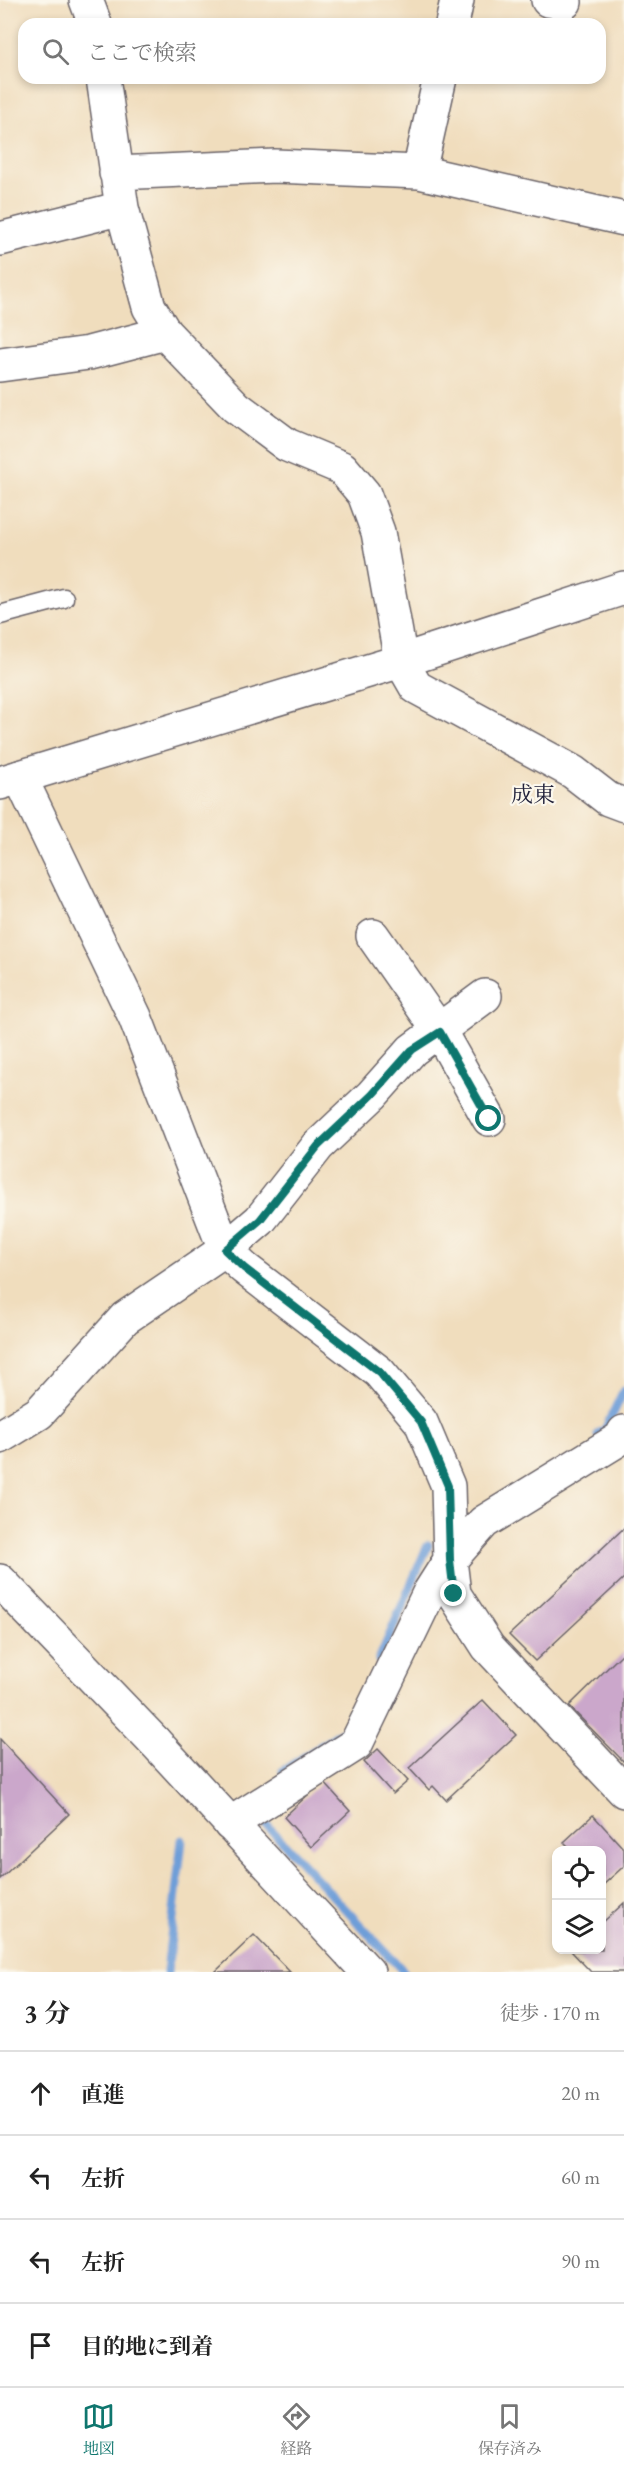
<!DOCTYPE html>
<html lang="ja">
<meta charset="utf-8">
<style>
body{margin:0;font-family:"EB Garamond","Noto Serif JP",serif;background:#f2f2f2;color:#222}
.controls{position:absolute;right:18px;bottom:18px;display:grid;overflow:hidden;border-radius:12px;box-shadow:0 3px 9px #0003}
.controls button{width:54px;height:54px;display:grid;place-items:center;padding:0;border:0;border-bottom:2px solid #e0e0e0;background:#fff;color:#222;font:30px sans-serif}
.stop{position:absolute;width:18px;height:18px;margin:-14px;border:4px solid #0f766e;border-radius:50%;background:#fff}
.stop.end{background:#0f766e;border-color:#fff;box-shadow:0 2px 6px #0008}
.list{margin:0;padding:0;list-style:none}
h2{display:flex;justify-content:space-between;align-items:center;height:78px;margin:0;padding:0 24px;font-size:26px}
h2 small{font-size:20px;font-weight:400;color:#767676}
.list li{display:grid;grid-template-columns:39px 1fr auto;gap:18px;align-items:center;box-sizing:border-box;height:84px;padding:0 24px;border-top:2px solid #e0e0e0}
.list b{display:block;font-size:22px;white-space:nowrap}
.list em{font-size:20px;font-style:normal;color:#767676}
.icon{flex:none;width:33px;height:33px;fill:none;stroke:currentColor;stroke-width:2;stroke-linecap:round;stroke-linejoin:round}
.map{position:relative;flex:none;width:624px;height:1972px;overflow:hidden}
.search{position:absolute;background:#fff;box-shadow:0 3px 9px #0003;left:18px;right:18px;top:18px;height:66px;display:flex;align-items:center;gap:15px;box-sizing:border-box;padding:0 21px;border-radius:18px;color:#767676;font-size:22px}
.sheet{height:414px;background:#fff}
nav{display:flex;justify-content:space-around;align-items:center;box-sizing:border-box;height:84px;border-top:2px solid #e0e0e0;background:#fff;font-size:16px;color:#767676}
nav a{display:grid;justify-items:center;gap:3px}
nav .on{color:#0f766e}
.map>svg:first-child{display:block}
</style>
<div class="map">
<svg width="624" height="1972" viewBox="0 0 624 1972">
<rect width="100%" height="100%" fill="#fbf7ec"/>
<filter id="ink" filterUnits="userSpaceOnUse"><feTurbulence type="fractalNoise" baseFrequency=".0167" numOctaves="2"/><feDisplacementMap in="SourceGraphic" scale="12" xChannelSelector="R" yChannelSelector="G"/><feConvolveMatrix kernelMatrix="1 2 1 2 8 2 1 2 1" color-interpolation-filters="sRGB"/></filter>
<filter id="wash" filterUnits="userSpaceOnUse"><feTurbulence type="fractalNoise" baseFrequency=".008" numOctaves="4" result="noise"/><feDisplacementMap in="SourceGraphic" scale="24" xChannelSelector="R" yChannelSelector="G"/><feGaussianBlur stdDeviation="1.35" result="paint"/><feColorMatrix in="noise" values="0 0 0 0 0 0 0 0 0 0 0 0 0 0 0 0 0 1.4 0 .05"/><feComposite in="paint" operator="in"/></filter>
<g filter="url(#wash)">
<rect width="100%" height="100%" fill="#f0ddbd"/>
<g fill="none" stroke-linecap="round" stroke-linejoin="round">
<path stroke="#6e9ed8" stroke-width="9" d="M 598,1434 L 605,1430 L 624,1390
M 379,1660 L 428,1545
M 283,1771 L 351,1726 L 352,1722
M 264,1822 L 404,1972
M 167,1972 L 182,1840"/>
</g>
<g id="blocks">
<path fill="#cba7cb" d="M 624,1528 L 624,1578 L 535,1661 L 509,1635 Z
M 624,1652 L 624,1762 L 569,1706 Z
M 483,1700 L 516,1735 L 446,1800 L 433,1786 L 429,1790 L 409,1768 Z
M 0,1739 L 69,1814 L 0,1879 Z
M 378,1749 L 408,1781 L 393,1794 L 364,1762 Z
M 323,1781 L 350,1811 L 311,1847 L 284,1817 Z
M 593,1815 L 624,1849 L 624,1866 L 603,1885 L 602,1850 L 572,1850 L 564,1842 Z
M 624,1903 L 624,1972 L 591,1972 L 571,1951 L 602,1950 L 602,1923 Z
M 254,1935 L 290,1972 L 215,1972 Z"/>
</g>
</g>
<g filter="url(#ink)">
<use href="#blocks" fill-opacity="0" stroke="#6a6368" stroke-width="1.5"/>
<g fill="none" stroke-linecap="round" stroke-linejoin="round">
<g stroke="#6a6368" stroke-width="21">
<path id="service" d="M 0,615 L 64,598"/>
</g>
<g stroke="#6a6368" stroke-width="36">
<path id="minor" d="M 86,0 L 95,24
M 548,0 L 565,2
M 452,24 L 457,0
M 103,78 L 122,208 L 149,307 L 165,333 L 236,407 L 287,445 L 342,468 L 364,494 L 378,532 L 401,661 L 416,687 L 573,772 L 608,799 L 624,805
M 419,172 L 440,78
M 116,173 L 275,166 L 419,172 L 624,219
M 0,239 L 122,208
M 0,365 L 89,353 L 165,333
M 20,777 L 135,1017 L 225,1250 L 244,1268 L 379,1372 L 421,1422 L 448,1486 L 450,1560 L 454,1594 L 488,1647 L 624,1791
M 373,936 L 440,1032 L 489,1119
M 0,1437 L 39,1413 L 125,1318 L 225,1250 L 260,1220 L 318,1146 L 372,1095 L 412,1050 L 485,996
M 0,1581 L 154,1741
M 230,1824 L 356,1744 L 429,1593 L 450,1560 L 484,1522 L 621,1438 L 624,1432"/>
</g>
<g stroke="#6a6368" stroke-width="36">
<path id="tertiary" d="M 0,783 L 401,661 L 624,588
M 154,1741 L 368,1972"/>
</g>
<use href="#service" stroke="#fff" stroke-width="18"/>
<use href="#minor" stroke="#fff" stroke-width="33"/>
<use href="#tertiary" stroke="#fff" stroke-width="33"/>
</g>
</g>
<g fill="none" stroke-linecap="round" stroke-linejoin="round" filter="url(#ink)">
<path stroke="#0f766e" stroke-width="8" d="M 454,1594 L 450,1560 L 448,1486 L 421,1422 L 379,1372 L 244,1268 L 225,1250 L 260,1220 L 318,1146 L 372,1095 L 412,1050 L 440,1032 L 489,1119"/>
</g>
<g text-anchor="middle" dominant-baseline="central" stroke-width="4.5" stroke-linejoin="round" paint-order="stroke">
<g font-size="22" fill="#22223b" stroke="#fbf7ec">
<text x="533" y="794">成東</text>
</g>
</g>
</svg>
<div class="controls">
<button><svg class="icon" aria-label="locate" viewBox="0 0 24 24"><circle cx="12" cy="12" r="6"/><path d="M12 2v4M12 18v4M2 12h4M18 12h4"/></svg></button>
<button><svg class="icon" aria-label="layers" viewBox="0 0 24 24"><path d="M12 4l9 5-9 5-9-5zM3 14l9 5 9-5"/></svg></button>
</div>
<div class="stop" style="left:489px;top:1119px"></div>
<div class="stop end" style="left:454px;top:1594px"></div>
<div class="search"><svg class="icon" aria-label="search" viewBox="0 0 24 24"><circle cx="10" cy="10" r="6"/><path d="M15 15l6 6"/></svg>ここで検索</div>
</div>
<section class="sheet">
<h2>3 分<small>徒歩 · 170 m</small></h2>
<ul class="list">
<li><svg class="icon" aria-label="ahead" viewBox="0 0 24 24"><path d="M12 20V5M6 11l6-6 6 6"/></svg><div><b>直進</b></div><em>20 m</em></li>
<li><svg class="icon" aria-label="left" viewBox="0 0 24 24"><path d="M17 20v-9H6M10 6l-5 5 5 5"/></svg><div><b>左折</b></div><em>60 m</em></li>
<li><svg class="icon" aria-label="left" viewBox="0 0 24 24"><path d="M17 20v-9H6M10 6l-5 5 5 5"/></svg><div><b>左折</b></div><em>90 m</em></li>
<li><svg class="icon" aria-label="arrive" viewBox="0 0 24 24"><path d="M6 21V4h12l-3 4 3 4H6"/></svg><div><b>目的地に到着</b></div></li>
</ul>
</section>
<nav>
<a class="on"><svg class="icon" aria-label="map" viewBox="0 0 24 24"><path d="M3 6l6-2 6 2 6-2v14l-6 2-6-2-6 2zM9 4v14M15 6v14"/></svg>地図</a>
<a><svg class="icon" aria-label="directions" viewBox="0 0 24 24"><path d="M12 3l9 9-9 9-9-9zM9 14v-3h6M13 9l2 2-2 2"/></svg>経路</a>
<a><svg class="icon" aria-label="saved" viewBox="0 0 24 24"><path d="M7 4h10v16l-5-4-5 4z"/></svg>保存済み</a>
</nav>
